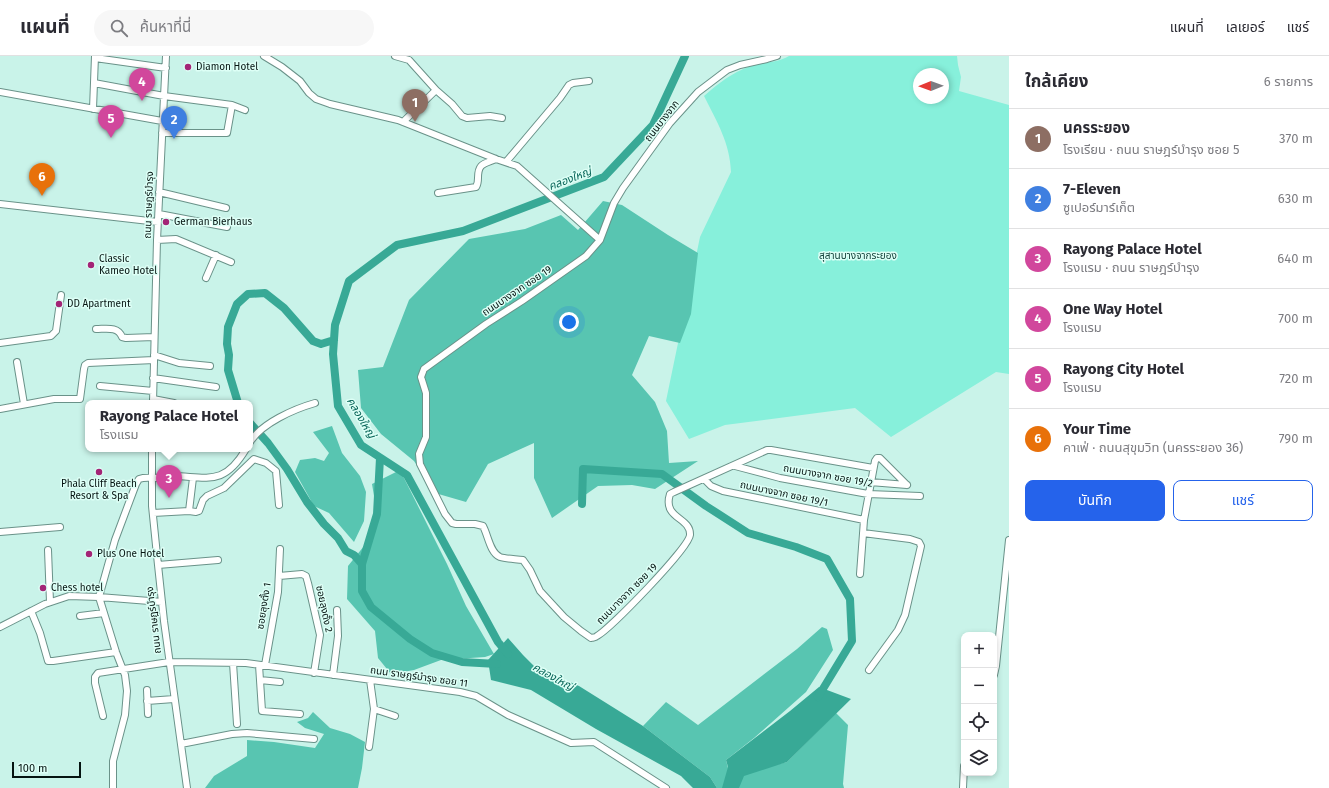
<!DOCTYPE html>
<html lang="th">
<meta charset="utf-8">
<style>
body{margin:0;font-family:"Fira Sans","Noto Sans Thai",sans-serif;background:#f7f7f7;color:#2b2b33}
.controls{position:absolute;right:12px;bottom:12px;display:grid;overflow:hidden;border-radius:8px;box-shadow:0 2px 6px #0003}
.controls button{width:36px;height:36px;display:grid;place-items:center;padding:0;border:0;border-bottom:1px solid #e1e1e2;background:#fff;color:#2b2b33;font:20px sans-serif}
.compass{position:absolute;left:913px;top:12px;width:36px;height:36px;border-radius:50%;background:#fff;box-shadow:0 2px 6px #0003;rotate:269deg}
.scale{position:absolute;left:12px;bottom:10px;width:69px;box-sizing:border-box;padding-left:4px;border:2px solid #051411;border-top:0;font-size:11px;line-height:14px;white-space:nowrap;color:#051411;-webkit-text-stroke:3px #ddfff6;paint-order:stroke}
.you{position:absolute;left:569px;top:266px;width:14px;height:14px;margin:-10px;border:3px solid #fff;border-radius:50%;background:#1a73e8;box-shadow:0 0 0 6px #1a73e833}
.badge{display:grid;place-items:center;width:26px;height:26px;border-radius:50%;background:#2563eb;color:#fff;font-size:13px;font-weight:700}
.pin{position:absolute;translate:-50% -33px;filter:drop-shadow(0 1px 2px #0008)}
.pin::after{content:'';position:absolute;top:21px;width:14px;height:12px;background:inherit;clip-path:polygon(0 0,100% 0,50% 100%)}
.popup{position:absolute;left:85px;top:344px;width:168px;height:52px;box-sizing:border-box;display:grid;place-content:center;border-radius:8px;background:#fff;filter:drop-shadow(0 1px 3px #0005);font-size:13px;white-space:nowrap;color:#7c7c81}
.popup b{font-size:15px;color:#2b2b33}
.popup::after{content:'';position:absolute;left:50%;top:100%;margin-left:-8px;border:8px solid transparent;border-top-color:#fff}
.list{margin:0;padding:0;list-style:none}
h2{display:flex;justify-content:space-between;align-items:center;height:52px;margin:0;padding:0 16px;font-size:17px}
h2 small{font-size:13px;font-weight:400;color:#7c7c81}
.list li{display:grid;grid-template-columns:26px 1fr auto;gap:12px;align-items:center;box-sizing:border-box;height:60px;padding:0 16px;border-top:1px solid #e1e1e2}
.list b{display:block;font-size:15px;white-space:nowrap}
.list p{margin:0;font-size:13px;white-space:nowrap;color:#7c7c81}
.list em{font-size:13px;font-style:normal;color:#7c7c81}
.actions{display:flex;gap:8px;padding:12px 16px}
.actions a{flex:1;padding:9px 0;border:1px solid #2563eb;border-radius:8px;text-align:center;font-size:14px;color:#2563eb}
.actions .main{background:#2563eb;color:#fff}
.icon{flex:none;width:22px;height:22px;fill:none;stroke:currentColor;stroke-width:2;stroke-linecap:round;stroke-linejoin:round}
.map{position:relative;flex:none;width:1009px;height:732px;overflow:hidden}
header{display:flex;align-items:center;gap:24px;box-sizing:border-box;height:56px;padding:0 20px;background:#fff;border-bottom:1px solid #e1e1e2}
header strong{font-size:19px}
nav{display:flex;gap:22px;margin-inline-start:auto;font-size:14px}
.search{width:280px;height:36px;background:#f7f7f7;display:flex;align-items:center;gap:10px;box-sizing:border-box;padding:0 14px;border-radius:22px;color:#7c7c81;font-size:15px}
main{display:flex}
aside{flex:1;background:#fff}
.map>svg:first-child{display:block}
</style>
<header>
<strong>แผนที่</strong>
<div class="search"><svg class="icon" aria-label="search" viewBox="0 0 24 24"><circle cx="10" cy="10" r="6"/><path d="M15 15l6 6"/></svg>ค้นหาที่นี่</div>
<nav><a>แผนที่</a><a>เลเยอร์</a><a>แชร์</a></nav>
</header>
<main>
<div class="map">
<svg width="1009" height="732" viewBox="0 0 1009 732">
<rect width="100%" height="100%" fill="#c9f3e9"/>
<path fill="#87f0db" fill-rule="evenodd" d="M 789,0 L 957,0 L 958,9 L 961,21 L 959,35 L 1009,49 L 1009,318 L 996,316 L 891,381 L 855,352 L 725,369 L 689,383 L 666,345 L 700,181 L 731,116 C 730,87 717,66 704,40 C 719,27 731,17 751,10 C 764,6 777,7 789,0 ZM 919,18 L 943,18 L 943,42 L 919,42 Z"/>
<path fill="#58c5b1" d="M 603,145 L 622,149 L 668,179 L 698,197 L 691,258 L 680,287 L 649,280 L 632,319 L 655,346 L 667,375 L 669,407 L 698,405 L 655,433 L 632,429 L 598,430 L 552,462 L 534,422 L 534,387 L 488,408 L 466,446 L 435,437 L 414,405 L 381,378 L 361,352 L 358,314 L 383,311 L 409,244 L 469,183 L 525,173 L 561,159 L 578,174 Z
M 332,370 L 342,397 L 360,420 L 366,436 L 364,465 L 354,486 L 329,457 L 314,450 L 295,416 L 300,404 L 315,402 L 324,405 L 329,397 L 313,376 Z
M 400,414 L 447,508 L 466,550 L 494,598 L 485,601 L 441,604 L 414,614 L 391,618 L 378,602 L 375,575 L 347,543 L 348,510 L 368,485 L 375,472 L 377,458 L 372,428 Z
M 822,571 L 827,573 L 833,594 L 806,636 L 754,682 L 726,704 L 730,720 L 787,706 L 836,657 L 848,669 L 843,728 L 844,732 L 717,732 L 710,721 L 643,670 L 666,646 L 698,669 L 797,593 Z
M 313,656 L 330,672 L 350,678 L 365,686 L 362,712 L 358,732 L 205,732 L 214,720 L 247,700 L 247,684 L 274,686 L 315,692 L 324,678 L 305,672 L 297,666 L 308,662 Z"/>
<path fill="#38a996" d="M 508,582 L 523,599 L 535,611 L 579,630 L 643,670 L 710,721 L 717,732 L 693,732 L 681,720 L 596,673 L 531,634 L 491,624 L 488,604 Z
M 819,631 L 851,643 L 787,706 L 744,720 L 739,732 L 722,732 L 728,711 L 726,704 L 790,655 Z"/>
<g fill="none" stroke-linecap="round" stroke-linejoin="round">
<path stroke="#38a996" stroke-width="8" d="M 238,347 L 228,314 L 229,299 L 227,288 L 228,271 L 237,248 L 248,238 L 265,237 L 284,252 L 313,285 L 321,288 L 334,284
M 250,367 L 268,387 L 287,413 L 307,446 L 324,468 L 338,482 L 346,495 L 354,499 L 362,508
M 380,402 L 377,458 L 362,508 L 362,535 L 371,551 L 410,583 L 432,597 L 462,606 L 497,608
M 582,448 L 583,413 L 662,418 L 706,450 L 748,477 L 796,491 L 827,503 L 850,543 L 852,585 L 818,641
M 508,598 L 498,586 L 407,419 L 361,389 L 338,350 L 333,298 L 335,269 L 349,225 L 397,189 L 463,175 L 604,121 L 653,69 L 685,0"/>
<g stroke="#6a9289" stroke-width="8">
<path id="minor" d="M 264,0 L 282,11 L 300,25 L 309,37 L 316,43 L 330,48 L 398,64 L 496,103 L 517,110 L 600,184
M 395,0 L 409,4 L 436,34 L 452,48 L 462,60 L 467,62 L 490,60 L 502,62
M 777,0 L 767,3 L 740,9 L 727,14 L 698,36 L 670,67 L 623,132 L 614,147 L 600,184 L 586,200 L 522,245 L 486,268 L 424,313 L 421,321 L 426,337 L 426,381 L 419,398 L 420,408 L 445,458 L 452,467 L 456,468 L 475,468 L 483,470 C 488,479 490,497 500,501 C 506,503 516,503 523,504 L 530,514 L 540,535 L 564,561 L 581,575 L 591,582 C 594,581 595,582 597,580 C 611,572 689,492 690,479 C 691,461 662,463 670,438 L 674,436 L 767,394 L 771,394 L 873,412
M 95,2 L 166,12
M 94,27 L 164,40 L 232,49 L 245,54
M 0,36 L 162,65
M 93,53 L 95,0
M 403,66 L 436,34
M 162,77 L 227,77 L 232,49
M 506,106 L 560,42 L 569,29 L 573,27 L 589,25
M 159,136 L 226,152
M 438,137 L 476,131 C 478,128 478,126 478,122 C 478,107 484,108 496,103
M 0,148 L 158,166
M 159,158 L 227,171
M 157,184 L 176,183 L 231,206
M 206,222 L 216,199
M 96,273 C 106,273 118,270 122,281 L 126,282 L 154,281
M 0,287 L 51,280 L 56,275 L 61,239
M 154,299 L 179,307 L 210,310
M 17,306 L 24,348
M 153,322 L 216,331
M 100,330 L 153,335
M 153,343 L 174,347
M 153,347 L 157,184 L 166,0
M 0,353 L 54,343 L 80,343 L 84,313 L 85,309 L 88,307 L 154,304
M 250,386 C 262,367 294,353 315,347
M 152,393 L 152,450 L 158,509 L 164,565 L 187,732
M 735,410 L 780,422 L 868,438 L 920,440
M 704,423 L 711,430 L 723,435 L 864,464
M 870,426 L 907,429
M 189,455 L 196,456 L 199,455 L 203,444 L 207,440 L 224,432 L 254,403 L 266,407 L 276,415 L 279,449
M 153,457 L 189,455 L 193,422
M 0,476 L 60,471
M 863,477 L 910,483 L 919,486 L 921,490 L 905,559 L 898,574 L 869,614
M 48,494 L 50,546
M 158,509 L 218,504
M 860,518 L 864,464 L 875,405 L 877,402 L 880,402 L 907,429
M 279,520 L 302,518 L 306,520 L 308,527 L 320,579 L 314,617
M 31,555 L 40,577 L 48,605 L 53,605 L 116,596
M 80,560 L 104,557
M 0,571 L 45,548 L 69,540 L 99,541 L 162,546
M 233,607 L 237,668
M 259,609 L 262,655 L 300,658
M 265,609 L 278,536 L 280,493
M 333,619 L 338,580 L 337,554
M 994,619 L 996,610 L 1009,484
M 260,624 L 280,626
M 147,634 L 148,658
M 147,645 L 174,643
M 374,653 L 395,660
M 103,660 L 95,627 L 95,621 L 98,617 L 169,606 L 246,607 L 460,636 L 476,640 L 508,659 L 571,687 L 594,686 L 666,732
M 181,688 L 232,678 L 247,677 L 314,683
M 369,691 L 374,653 L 370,624
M 113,732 L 113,705 L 125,659 L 127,635 L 125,619 L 116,596 L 99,541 L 115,484 L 136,428 L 139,423 C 145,421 149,422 155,422 C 161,421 167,420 173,420 C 209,421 224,430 246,393
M 963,732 L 964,710"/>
</g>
<use href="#minor" stroke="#fff" stroke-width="6"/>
</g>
<g fill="#a32476" stroke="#ddfff6" stroke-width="1.5">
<circle cx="188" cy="11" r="4"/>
<circle cx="166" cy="166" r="4"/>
<circle cx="91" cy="209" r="4"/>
<circle cx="59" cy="248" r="4"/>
<circle cx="99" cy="416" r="4"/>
<circle cx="89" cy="498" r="4"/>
<circle cx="43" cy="532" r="4"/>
</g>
<g text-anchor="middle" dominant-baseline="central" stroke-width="3" stroke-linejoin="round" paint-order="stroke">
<g font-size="10" fill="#051411" stroke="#ddfff6" text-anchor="start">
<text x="196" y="11">Diamon Hotel</text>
<text x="174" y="166">German Bierhaus</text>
<text x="99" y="203">Classic<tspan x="99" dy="12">Kameo Hotel</tspan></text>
<text x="67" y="248">DD Apartment</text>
<text x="99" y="428" text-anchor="middle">Phala Cliff Beach<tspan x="99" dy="12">Resort &amp; Spa</tspan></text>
<text x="97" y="498">Plus One Hotel</text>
<text x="51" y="532">Chess hotel</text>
</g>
<g font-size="10" fill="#051411" stroke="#ddfff6">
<text transform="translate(662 65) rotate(-52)">ถนนบางจาก</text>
<text transform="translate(149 149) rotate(-88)">ถนน ราษฎร์บำรุง</text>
<text transform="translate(517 235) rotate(-34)">ถนนบางจาก ซอย 19</text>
<text transform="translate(828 420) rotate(10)">ถนนบางจาก ซอย 19/2</text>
<text transform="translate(784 438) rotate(12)">ถนนบางจาก ซอย 19/1</text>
<text transform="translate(627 538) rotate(-45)">ถนนบางจาก ซอย 19</text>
<text transform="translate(264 550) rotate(-81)">ซอยลุงตั้ง 1</text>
<text transform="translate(324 553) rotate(78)">ซอยลุงตั้ง 2</text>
<text transform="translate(154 564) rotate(-97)">ถนน ราษฎร์บำรุง</text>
<text transform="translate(419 621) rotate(8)">ถนน ราษฎร์บำรุง ซอย 11</text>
</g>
<g font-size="10" fill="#12433b" stroke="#ddfff6">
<text x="858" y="200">สุสานบางจากระยอง</text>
</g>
<g font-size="11" font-style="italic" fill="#086558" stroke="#ddfff6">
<text transform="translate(570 123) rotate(-21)">คลองใหญ่</text>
<text transform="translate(361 362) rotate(59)">คลองใหญ่</text>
<text transform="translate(553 621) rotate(29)">คลองใหญ่</text>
</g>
</g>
</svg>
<div class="controls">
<button>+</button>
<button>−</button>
<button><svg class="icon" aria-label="locate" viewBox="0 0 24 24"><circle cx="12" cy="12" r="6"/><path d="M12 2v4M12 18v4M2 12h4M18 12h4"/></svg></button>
<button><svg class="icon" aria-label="layers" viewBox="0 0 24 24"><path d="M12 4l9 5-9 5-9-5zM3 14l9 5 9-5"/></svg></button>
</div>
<svg class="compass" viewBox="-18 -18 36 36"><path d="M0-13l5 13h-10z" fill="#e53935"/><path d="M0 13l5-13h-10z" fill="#7c7c81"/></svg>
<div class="scale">100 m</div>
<div class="you"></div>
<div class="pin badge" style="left:415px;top:66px;background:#8d6e63">1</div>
<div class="pin badge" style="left:174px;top:83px;background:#3f7fe0">2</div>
<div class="pin badge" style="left:169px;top:442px;background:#d1479c">3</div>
<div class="popup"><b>Rayong Palace Hotel</b>โรงแรม</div>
<div class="pin badge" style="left:142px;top:45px;background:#d1479c">4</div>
<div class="pin badge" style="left:111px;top:82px;background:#d1479c">5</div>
<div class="pin badge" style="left:42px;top:140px;background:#e8710a">6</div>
</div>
<aside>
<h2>ใกล้เคียง<small>6 รายการ</small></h2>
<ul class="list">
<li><span class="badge" style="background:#8d6e63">1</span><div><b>นครระยอง</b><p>โรงเรียน · ถนน ราษฎร์บำรุง ซอย 5</p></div><em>370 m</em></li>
<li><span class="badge" style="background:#3f7fe0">2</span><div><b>7-Eleven</b><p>ซูเปอร์มาร์เก็ต</p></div><em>630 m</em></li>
<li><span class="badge" style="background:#d1479c">3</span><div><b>Rayong Palace Hotel</b><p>โรงแรม · ถนน ราษฎร์บำรุง</p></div><em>640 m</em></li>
<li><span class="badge" style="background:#d1479c">4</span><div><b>One Way Hotel</b><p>โรงแรม</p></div><em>700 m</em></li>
<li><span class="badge" style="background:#d1479c">5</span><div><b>Rayong City Hotel</b><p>โรงแรม</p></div><em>720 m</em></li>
<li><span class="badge" style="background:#e8710a">6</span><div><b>Your Time</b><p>คาเฟ่ · ถนนสุขุมวิท (นครระยอง 36)</p></div><em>790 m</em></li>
</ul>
<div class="actions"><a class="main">บันทึก</a><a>แชร์</a></div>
</aside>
</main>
